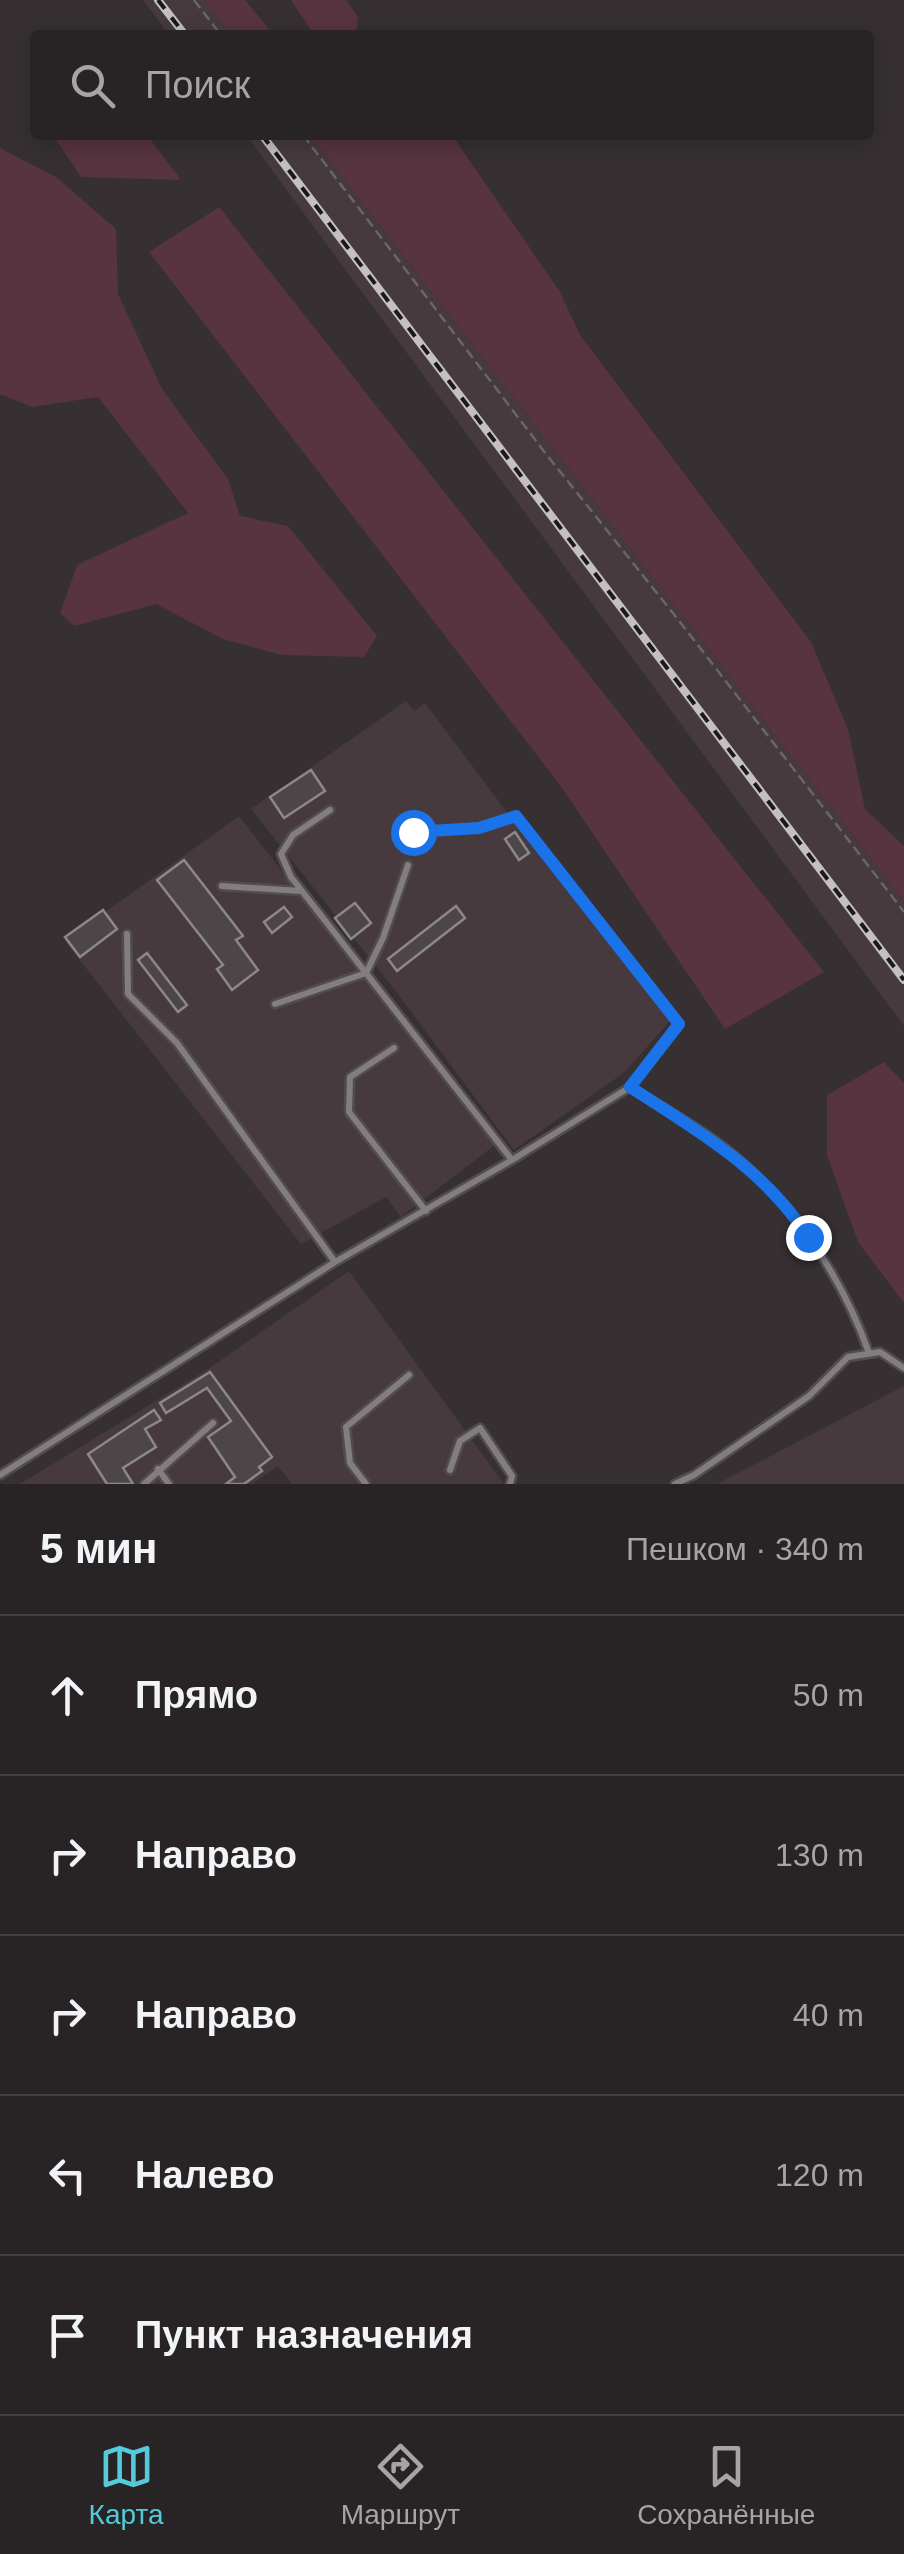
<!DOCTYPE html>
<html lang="ru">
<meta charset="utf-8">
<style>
body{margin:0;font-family:Arial,sans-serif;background:#343032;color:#f1f3f6}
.stop{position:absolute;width:30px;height:30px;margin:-22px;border:8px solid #1a73e8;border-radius:50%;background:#fff}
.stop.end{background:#1a73e8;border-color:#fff;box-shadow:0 2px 10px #0008}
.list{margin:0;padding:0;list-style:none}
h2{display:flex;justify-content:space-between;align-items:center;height:130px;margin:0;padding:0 40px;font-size:42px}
h2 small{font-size:32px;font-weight:400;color:#a5a4a7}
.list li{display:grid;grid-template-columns:65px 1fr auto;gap:30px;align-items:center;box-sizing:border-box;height:160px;padding:0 40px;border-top:2px solid #444143}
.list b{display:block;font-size:38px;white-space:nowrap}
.list em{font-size:32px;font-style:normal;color:#a5a4a7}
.icon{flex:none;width:55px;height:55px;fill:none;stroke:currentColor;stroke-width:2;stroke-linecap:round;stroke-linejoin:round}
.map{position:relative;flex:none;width:904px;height:1484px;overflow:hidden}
.search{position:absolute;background:#282426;box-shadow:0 5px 25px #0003;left:30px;right:30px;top:30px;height:110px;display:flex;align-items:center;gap:25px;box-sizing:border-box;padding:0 35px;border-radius:10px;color:#a5a4a7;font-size:38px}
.sheet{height:930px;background:#282426}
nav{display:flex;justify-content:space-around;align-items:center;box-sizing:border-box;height:140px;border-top:2px solid #444143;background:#282426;font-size:28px;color:#a5a4a7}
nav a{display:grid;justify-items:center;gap:5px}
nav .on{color:#53cbda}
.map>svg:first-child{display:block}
</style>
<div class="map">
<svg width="904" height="1484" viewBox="0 0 904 1484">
<rect width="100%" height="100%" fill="#363032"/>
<path fill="#463a3e" d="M 143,0 L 204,0 L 232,35 L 169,35 Z
M 246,135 L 310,135 L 904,901 L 904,1026 Z
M 406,701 L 414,711 L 425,703 L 545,863 L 670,1021 L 625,1072 L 514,1150 L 391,985 L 251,809 Z
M 239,816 L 495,1145 L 401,1217 L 386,1197 L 301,1244 L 65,941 Z
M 349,1271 L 504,1484 L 292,1484 L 278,1466 L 252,1484 L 20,1484 L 208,1369 Z
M 904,1386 L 904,1484 L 717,1484 Z"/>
<path fill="#573440" d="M 204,0 L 245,0 L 274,35 L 232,35 Z
M 291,0 L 346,0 L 358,17 L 356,35 L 314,35 Z
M 53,135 L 147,135 L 181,180 L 81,177 Z
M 310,135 L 452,135 L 560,292 L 580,335 L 811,642 L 848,729 L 865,809 L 904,846 L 904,901 Z
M 0,148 L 56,177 L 116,229 L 118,294 L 162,389 L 228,479 L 240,516 L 288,526 L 377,636 L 364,657 L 282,655 L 223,639 L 156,604 L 74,626 L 60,613 L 77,565 L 188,513 L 98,397 L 32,407 L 0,394 Z
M 219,207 L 824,972 L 725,1029 L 560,785 L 149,252 Z
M 884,1062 L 904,1083 L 904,1303 L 858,1242 L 827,1155 L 827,1095 Z"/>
<path fill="#4c4648" stroke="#8e8789" stroke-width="2.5" d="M 311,770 L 325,791 L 284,818 L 270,797 Z
M 515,832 L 529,853 L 519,860 L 505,839 Z
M 184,860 L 243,936 L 236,940 L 258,970 L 232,990 L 217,969 L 223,965 L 157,880 Z
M 355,903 L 371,923 L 351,939 L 335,918 Z
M 456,906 L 465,918 L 397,971 L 388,959 Z
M 284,907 L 292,917 L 272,933 L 264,922 Z
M 103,910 L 117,929 L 80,957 L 65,937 Z
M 147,953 L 187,1005 L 178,1012 L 138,960 Z
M 210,1372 L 272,1457 L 259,1467 L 262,1471 L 244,1484 L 226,1484 L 235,1477 L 208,1437 L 231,1421 L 207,1388 L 166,1413 L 160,1403 Z
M 154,1410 L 161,1420 L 145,1429 L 156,1447 L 123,1468 L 133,1484 L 107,1484 L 88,1454 Z"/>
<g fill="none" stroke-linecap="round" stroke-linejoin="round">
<g stroke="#514c4d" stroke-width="11">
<path id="service" d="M 413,832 L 479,828 L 516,816 L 679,1024 L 630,1087
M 222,886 L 301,891
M 127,934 L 128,994 L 177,1043 L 335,1262
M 275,1004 L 366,973 L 383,938 L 408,865
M 394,1048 L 350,1077 L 349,1112 L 426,1211
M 512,1160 L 630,1087 C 660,1106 693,1124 722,1146 C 789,1197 841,1274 869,1353
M 158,1469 L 169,1484
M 450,1470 L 460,1441 L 480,1428 L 512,1476 L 510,1484
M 0,1475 L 335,1262 L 512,1160 L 291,877 L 281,854 L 293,835 L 330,810
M 144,1484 L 213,1423
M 366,1484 L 350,1463 L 346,1427 L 409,1375
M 675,1484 L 694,1475 L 809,1396 L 848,1357 L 880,1352 L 904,1368"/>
</g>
<path stroke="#6a6566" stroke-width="2.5" stroke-dasharray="10 5" stroke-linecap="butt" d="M 194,0 L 221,35
M 303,135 L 546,454 L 680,622 L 904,912"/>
<use href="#service" stroke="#847d7f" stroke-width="6"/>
<g stroke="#c4c0c1" stroke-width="8">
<path id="rail" d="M 158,0 L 185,35
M 262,135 L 904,980"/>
</g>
<use href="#rail" stroke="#1b1919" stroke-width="4" stroke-dasharray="11" stroke-linecap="butt"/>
</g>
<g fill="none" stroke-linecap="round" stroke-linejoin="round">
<path stroke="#1a73e8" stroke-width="12" d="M 413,832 L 479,828 L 516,816 L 679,1024 L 630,1087 C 695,1129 765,1169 808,1237"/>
</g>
</svg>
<div class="stop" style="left:413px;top:832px"></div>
<div class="stop end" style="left:808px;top:1237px"></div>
<div class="search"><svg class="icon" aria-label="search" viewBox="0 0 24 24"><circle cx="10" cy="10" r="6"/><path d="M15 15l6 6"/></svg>Поиск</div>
</div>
<section class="sheet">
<h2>5 мин<small>Пешком · 340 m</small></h2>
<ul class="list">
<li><svg class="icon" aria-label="ahead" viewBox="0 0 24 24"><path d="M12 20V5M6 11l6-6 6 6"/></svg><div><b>Прямо</b></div><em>50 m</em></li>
<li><svg class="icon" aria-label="right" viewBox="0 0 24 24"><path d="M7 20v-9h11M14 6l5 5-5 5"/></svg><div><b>Направо</b></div><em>130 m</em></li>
<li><svg class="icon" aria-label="right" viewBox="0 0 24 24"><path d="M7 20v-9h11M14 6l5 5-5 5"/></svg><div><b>Направо</b></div><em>40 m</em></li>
<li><svg class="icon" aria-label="left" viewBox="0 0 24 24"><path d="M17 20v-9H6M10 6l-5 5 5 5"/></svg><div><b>Налево</b></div><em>120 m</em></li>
<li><svg class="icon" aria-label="arrive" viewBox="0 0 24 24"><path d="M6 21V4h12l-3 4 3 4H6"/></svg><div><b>Пункт назначения</b></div></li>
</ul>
</section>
<nav>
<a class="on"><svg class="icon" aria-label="map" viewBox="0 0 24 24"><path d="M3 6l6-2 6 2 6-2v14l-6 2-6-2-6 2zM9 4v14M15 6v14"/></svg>Карта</a>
<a><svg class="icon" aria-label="directions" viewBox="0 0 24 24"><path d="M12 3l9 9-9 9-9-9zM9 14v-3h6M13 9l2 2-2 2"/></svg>Маршрут</a>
<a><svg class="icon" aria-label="saved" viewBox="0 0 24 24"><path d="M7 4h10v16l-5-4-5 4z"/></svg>Сохранённые</a>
</nav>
